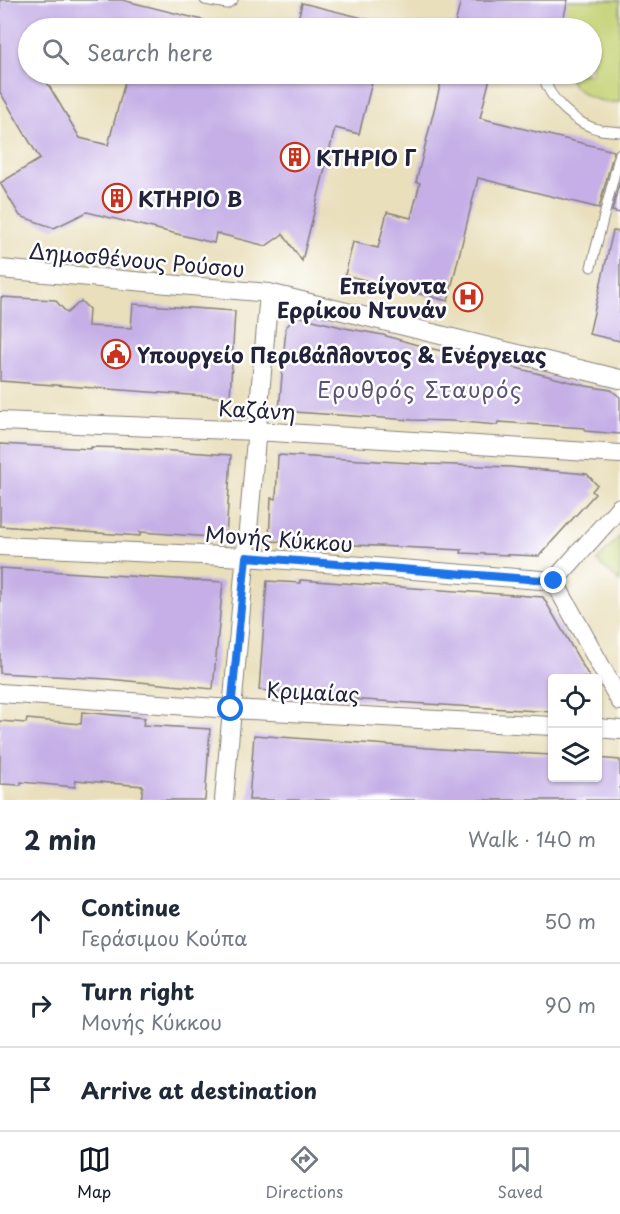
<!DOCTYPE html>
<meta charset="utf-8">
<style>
body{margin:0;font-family:"Playpen Sans",sans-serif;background:#f6f6f7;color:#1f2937}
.controls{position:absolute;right:18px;bottom:18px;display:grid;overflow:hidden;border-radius:6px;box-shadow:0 2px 4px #0004}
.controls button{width:54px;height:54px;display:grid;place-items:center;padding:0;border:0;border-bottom:2px solid #e0e1e3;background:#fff;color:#1f2937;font:30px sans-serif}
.stop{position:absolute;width:18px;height:18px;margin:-14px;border:4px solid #1a73e8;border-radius:50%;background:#fff}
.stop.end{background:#1a73e8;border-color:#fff;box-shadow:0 2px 6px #0008}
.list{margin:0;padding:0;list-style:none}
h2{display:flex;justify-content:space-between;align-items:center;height:78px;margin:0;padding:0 24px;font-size:26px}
h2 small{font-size:20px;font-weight:400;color:#747a83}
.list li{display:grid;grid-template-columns:39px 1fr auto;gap:18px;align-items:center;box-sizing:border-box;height:84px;padding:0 24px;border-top:2px solid #e0e1e3}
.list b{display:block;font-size:22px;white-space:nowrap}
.list p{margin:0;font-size:20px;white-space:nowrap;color:#747a83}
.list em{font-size:20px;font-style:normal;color:#747a83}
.icon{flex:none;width:33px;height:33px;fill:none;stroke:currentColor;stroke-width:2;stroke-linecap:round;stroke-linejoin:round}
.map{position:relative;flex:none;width:620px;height:800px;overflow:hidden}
.search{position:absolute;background:#fff;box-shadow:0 2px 4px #0004;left:18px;right:18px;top:18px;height:66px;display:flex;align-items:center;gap:15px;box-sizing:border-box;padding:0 21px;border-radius:33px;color:#747a83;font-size:22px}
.sheet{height:330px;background:#fff}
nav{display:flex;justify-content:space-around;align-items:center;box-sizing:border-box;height:84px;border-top:2px solid #e0e1e3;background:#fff;font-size:16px;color:#747a83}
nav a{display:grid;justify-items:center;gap:3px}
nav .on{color:#111827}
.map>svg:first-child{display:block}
</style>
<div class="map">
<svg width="620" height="800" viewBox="0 0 620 800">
<rect width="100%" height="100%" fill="#fff"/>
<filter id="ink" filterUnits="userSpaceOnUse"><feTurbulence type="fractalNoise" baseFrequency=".0167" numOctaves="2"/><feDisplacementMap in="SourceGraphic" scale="12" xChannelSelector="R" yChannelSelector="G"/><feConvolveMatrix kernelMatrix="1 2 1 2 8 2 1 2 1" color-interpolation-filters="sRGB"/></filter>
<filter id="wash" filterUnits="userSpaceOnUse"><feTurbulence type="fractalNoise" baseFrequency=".008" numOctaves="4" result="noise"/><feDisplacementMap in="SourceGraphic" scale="24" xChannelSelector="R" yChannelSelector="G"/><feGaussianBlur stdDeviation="1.35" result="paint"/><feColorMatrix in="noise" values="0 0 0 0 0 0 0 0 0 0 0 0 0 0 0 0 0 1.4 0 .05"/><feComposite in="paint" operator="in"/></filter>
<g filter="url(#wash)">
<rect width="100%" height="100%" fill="#e9dfbb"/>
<path fill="#c4d274" stroke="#737a58" stroke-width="1.5" d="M 566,0 L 620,0 L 620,102 C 604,104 585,97 574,86 C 571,82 568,77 565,74 L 592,74 L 592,28 L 556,28 Z
M 620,536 L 620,582 L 597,561 Z"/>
<g id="blocks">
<path fill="#c5afe6" d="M 0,0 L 122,0 L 211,22 L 210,28 L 28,28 L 28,74 L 42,74 L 80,138 L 108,145 L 127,74 L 374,74 L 359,134 L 335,128 L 302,261 L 283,234 L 266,246 L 216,233 L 214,243 L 87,212 L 54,228 L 20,216 L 0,183 L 40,159 L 0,92 Z
M 461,0 L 568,0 L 561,28 L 454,28 Z
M 302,3 L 379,22 L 378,28 L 296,28 Z
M 443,74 L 491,74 L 480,118 L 614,151 L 599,208 L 478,178 L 448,301 L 345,275 L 353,242 L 378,248 L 387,212 L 411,218 L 420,183 L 416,182 Z
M 620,180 L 620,213 L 612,211 Z
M 613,231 L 620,232 L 620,341 L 589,334 Z
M 1,297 L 55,300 L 67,313 L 81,301 L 89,309 L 88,326 L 131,328 L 133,304 L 235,311 L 230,398 L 0,381 Z
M 297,316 L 345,328 L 383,335 L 424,347 L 501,364 L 586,386 L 611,390 L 620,397 L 620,434 L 585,431 L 585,428 L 498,422 L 497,425 L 452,421 L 412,420 L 279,411 L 286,327 Z
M 0,444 L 91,449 L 91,447 L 129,448 L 231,455 L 226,538 L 140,532 L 140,536 L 0,526 Z
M 278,455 L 428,464 L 510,467 L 587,474 L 597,485 L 592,491 L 595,494 L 539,556 L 461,553 L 462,550 L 269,541 L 271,498 L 276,499 Z
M 0,568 L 223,582 L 213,689 L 108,679 L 0,673 Z
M 300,580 L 543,597 L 590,678 L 552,678 L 552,712 L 364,700 L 259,690 L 267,581 L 300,583 Z
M 82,712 L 145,718 L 143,725 L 210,729 L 205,800 L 141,800 L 143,786 L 76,780 L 75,787 L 21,782 L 21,785 L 0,784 L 0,721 L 26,723 L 27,719 L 81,724 Z
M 254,735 L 469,751 L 552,755 L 552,777 L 597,777 L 597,758 L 620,760 L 620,800 L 249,800 Z"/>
</g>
</g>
<g filter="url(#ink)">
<use href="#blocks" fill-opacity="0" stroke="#86807b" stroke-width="1.5"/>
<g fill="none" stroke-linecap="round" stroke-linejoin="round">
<g stroke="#86807b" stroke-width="11">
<path id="lane" d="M 205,0 L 227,4 L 233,0
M 543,74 C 548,99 576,125 601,130 C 607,131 614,131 620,132
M 591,267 L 620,153"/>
</g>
<g stroke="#86807b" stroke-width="20">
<path id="street" d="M 0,269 L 269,293 L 620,379
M 0,421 L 256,431 L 620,454
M 0,546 L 246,557 L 554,581
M 554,581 L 620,701
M 554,581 L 620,507
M 0,693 L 232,709 L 552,726
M 598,728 L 620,730
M 224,800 L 269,293"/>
</g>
<use href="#lane" stroke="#fff" stroke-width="9"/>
<use href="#street" stroke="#fff" stroke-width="18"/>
</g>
</g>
<g fill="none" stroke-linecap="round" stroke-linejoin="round" filter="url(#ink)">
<path stroke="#1a73e8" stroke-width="8" d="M 231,709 L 246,557 L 554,581"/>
</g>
<defs>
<g id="building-ring" transform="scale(1.5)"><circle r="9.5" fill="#fff" stroke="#c8321e" stroke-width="1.5"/><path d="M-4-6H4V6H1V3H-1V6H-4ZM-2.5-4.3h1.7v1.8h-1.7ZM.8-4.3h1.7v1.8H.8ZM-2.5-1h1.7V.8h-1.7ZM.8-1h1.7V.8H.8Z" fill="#c8321e"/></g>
<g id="hospital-ring" transform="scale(1.5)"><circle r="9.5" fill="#fff" stroke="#c8321e" stroke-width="1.5"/><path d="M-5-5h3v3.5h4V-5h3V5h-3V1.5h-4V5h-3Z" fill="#c8321e"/></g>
<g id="civic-ring" transform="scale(1.5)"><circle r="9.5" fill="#fff" stroke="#c8321e" stroke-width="1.5"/><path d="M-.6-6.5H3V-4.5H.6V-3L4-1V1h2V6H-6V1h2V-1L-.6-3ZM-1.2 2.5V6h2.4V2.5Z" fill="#c8321e"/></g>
</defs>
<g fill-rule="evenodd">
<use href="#building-ring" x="295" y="157"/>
<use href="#building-ring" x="117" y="198"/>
<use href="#hospital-ring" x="468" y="297"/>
<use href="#civic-ring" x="116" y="354"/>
</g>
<g text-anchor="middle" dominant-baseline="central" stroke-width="5" stroke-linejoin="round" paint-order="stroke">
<g font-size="21" font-weight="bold" fill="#22223b" stroke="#fff" text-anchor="start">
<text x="316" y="157">ΚΤΗΡΙΟ Γ</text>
<text x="138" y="198">ΚΤΗΡΙΟ Β</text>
<text x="447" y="285" text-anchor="end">Επείγοντα<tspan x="447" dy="24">Ερρίκου Ντυνάν</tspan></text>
<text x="137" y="354">Υπουργείο Περιβάλλοντος &amp; Ενέργειας</text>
</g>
<g font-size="21" fill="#22223b" stroke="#fff">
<text transform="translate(137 259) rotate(5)">Δημοσθένους Ρούσου</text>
<text transform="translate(257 409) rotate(3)">Καζάνη</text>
<text transform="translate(279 538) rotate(4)">Μονής Κύκκου</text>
<text transform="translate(313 691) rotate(3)">Κριμαίας</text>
</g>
<g font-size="22" letter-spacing="1.5" fill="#5b5377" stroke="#fff">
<text x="420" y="388">Ερυθρός Σταυρός</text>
</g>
</g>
</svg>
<div class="controls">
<button><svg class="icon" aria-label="locate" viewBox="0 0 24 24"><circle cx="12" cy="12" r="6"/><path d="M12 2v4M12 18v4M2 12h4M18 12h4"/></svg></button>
<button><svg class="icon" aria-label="layers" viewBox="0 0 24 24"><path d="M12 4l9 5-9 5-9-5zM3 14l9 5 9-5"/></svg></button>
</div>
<div class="stop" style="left:231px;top:709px"></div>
<div class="stop end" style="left:554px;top:581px"></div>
<div class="search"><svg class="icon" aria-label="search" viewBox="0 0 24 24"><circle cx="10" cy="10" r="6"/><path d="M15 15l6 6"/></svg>Search here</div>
</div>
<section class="sheet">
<h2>2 min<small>Walk · 140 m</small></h2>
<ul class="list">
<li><svg class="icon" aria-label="ahead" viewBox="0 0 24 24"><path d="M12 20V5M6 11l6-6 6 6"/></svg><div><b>Continue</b><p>Γεράσιμου Κούπα</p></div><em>50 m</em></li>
<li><svg class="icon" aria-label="right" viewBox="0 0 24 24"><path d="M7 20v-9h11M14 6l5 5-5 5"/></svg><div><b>Turn right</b><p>Μονής Κύκκου</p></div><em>90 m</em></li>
<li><svg class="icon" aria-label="arrive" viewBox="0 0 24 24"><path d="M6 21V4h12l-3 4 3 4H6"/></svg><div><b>Arrive at destination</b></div></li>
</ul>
</section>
<nav>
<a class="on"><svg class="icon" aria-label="map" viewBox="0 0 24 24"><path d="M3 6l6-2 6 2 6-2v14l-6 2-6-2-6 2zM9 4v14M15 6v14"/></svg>Map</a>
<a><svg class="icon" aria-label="directions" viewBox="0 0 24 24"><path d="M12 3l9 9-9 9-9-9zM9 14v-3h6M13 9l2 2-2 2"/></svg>Directions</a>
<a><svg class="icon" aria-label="saved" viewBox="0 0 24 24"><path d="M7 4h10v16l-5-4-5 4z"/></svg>Saved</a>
</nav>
